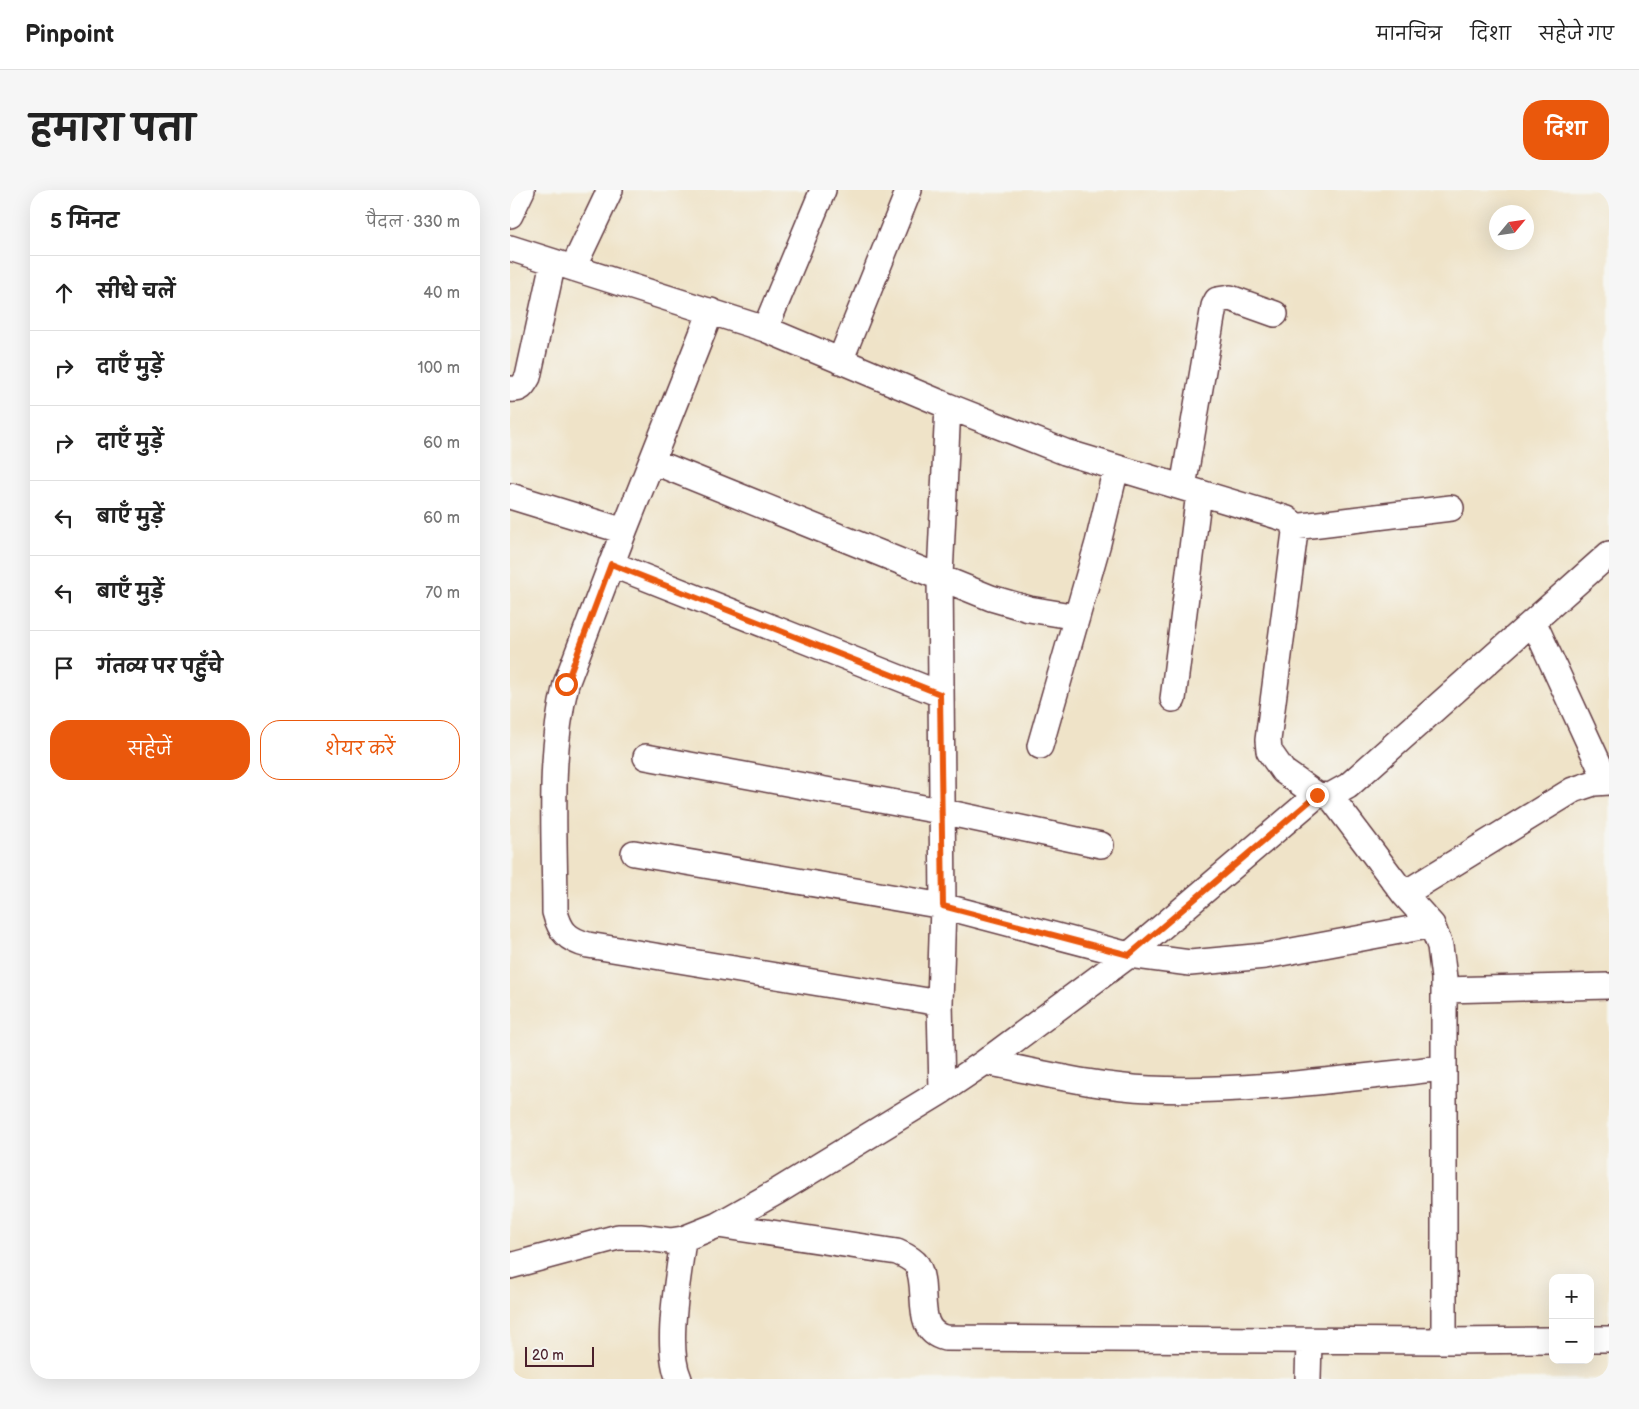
<!DOCTYPE html>
<html lang="hi">
<meta charset="utf-8">
<style>
body{margin:0;font-family:"Balsamiq Sans","Playpen Sans Deva",sans-serif;background:#f6f6f6;color:#222}
.controls{position:absolute;right:15px;bottom:15px;display:grid;overflow:hidden;border-radius:10px;box-shadow:0 5px 20px #0002}
.controls button{width:45px;height:45px;display:grid;place-items:center;padding:0;border:0;border-bottom:1px solid #e0e0e0;background:#fff;color:#222;font:25px sans-serif}
.compass{position:absolute;left:979px;top:15px;width:45px;height:45px;border-radius:50%;background:#fff;box-shadow:0 5px 20px #0002;rotate:61deg}
.scale{position:absolute;left:15px;bottom:12px;width:69px;box-sizing:border-box;padding-left:5px;border:2px solid #4a1f2b;border-top:0;font-size:14px;line-height:18px;white-space:nowrap;color:#4a1f2b;-webkit-text-stroke:4px #f6f6f2;paint-order:stroke}
.stop{position:absolute;width:15px;height:15px;margin:-11px;border:4px solid #ea580c;border-radius:50%;background:#fff}
.stop.end{background:#ea580c;border-color:#fff;box-shadow:0 1px 5px #0008}
.list{margin:0;padding:0;list-style:none}
h2{display:flex;justify-content:space-between;align-items:center;height:65px;margin:0;padding:0 20px;font-size:21px}
h2 small{font-size:16px;font-weight:400;color:#767676}
.list li{display:grid;grid-template-columns:32px 1fr auto;gap:15px;align-items:center;box-sizing:border-box;height:75px;padding:0 20px;border-top:1px solid #e0e0e0}
.list b{display:block;font-size:19px;white-space:nowrap}
.list em{font-size:16px;font-style:normal;color:#767676}
.actions{display:flex;gap:10px;padding:15px 20px}
.actions a{flex:1;padding:11px 0;border:1px solid #ea580c;border-radius:20px;text-align:center;font-size:18px;color:#ea580c}
.actions .main{background:#ea580c;color:#fff}
.icon{flex:none;width:28px;height:28px;fill:none;stroke:currentColor;stroke-width:2;stroke-linecap:round;stroke-linejoin:round}
.map{position:relative;flex:none;width:1099px;height:1189px;overflow:hidden;border-radius:20px}
header{display:flex;align-items:center;gap:30px;box-sizing:border-box;height:70px;padding:0 25px;background:#fff;border-bottom:1px solid #e0e0e0}
header strong{font-size:24px}
nav{display:flex;gap:28px;margin-inline-start:auto;font-size:18px}
.intro{display:flex;align-items:center;justify-content:space-between;box-sizing:border-box;height:120px;padding:0 30px}
h1{margin:0;font-size:35px}
.button{padding:12px 22px;border-radius:20px;background:#ea580c;color:#fff;font-size:18px;font-weight:700}
main{display:flex;gap:30px;padding:0 30px}
aside{flex:1;background:#fff;border-radius:20px;box-shadow:0 5px 20px #0002}
.map>svg:first-child{display:block}
</style>
<header>
<strong>Pinpoint</strong>
<nav><a>मानचित्र</a><a>दिशा</a><a>सहेजे गए</a></nav>
</header>
<div class="intro"><h1>हमारा पता</h1><a class="button">दिशा</a></div>
<main>
<aside>
<h2>5 मिनट<small>पैदल · 330 m</small></h2>
<ul class="list">
<li><svg class="icon" aria-label="ahead" viewBox="0 0 24 24"><path d="M12 20V5M6 11l6-6 6 6"/></svg><div><b>सीधे चलें</b></div><em>40 m</em></li>
<li><svg class="icon" aria-label="right" viewBox="0 0 24 24"><path d="M7 20v-9h11M14 6l5 5-5 5"/></svg><div><b>दाएँ मुड़ें</b></div><em>100 m</em></li>
<li><svg class="icon" aria-label="right" viewBox="0 0 24 24"><path d="M7 20v-9h11M14 6l5 5-5 5"/></svg><div><b>दाएँ मुड़ें</b></div><em>60 m</em></li>
<li><svg class="icon" aria-label="left" viewBox="0 0 24 24"><path d="M17 20v-9H6M10 6l-5 5 5 5"/></svg><div><b>बाएँ मुड़ें</b></div><em>60 m</em></li>
<li><svg class="icon" aria-label="left" viewBox="0 0 24 24"><path d="M17 20v-9H6M10 6l-5 5 5 5"/></svg><div><b>बाएँ मुड़ें</b></div><em>70 m</em></li>
<li><svg class="icon" aria-label="arrive" viewBox="0 0 24 24"><path d="M6 21V4h12l-3 4 3 4H6"/></svg><div><b>गंतव्य पर पहुँचे</b></div></li>
</ul>
<div class="actions"><a class="main">सहेजें</a><a>शेयर करें</a></div>
</aside>
<div class="map">
<svg width="1099" height="1189" viewBox="0 0 1099 1189">
<rect width="100%" height="100%" fill="#f6f6f2"/>
<filter id="ink" filterUnits="userSpaceOnUse"><feTurbulence type="fractalNoise" baseFrequency=".02" numOctaves="2"/><feDisplacementMap in="SourceGraphic" scale="10" xChannelSelector="R" yChannelSelector="G"/><feConvolveMatrix kernelMatrix="1 2 1 2 8 2 1 2 1" color-interpolation-filters="sRGB"/></filter>
<filter id="wash" filterUnits="userSpaceOnUse"><feTurbulence type="fractalNoise" baseFrequency=".0096" numOctaves="4" result="noise"/><feDisplacementMap in="SourceGraphic" scale="20" xChannelSelector="R" yChannelSelector="G"/><feGaussianBlur stdDeviation="1.12" result="paint"/><feColorMatrix in="noise" values="0 0 0 0 0 0 0 0 0 0 0 0 0 0 0 0 0 1.4 0 .05"/><feComposite in="paint" operator="in"/></filter>
<g filter="url(#wash)">
<rect width="100%" height="100%" fill="#efe3c8"/>
</g>
<g filter="url(#ink)">
<g fill="none" stroke-linecap="round" stroke-linejoin="round">
<g stroke="#633c43" stroke-width="28">
<path id="minor" d="M 0,25 L 12,0
M 0,58 L 255,139 L 438,216 L 555,262 L 777,329 L 782,333 L 785,342 L 758,550 L 759,561 L 773,581 L 807,605 L 820,606 L 838,596 L 1099,364
M 63,78 L 100,0
M 201,121 L 114,341 L 56,494 C 38,567 45,647 45,722 C 50,742 58,750 78,755 L 430,813
M 255,139 L 313,0
M 330,171 L 399,0
M 0,199 C 11,200 13,196 18,187 L 43,72
M 142,271 L 481,408 L 519,419 L 567,427
M 673,297 L 704,116 L 707,110 L 720,108 L 765,124
M 0,306 L 114,341
M 784,337 L 941,318
M 101,374 L 430,504
M 1024,433 L 1097,592
M 663,509 L 689,303
M 530,556 L 588,353 L 606,278
M 136,567 L 430,621 L 591,655
M 820,606 L 894,704 L 922,735 L 930,756 L 934,788 L 934,1151
M 124,663 L 433,716 L 619,765 L 680,773 L 755,766 L 922,735
M 894,704 L 1063,600 L 1084,593 L 1099,592
M 934,800 L 1099,796
M 475,872 C 529,882 585,897 640,899 C 738,903 837,888 934,878
M 432,901 L 430,813 L 433,716 L 430,386 L 438,216
M 208,1035 L 387,1062 C 394,1065 403,1069 407,1075 C 420,1097 402,1140 435,1148 L 934,1151 L 1043,1150
M 0,1076 L 108,1047 L 130,1047 L 160,1051 L 173,1049 L 208,1035 L 268,1001 L 432,901 L 475,872 L 619,765 L 807,605
M 1080,1149 L 1099,1149
M 169,1189 C 154,1156 169,1087 173,1049
M 798,1189 L 799,1151"/>
</g>
<use href="#minor" stroke="#fff" stroke-width="25"/>
</g>
</g>
<g fill="none" stroke-linecap="round" stroke-linejoin="round" filter="url(#ink)">
<path stroke="#ea580c" stroke-width="6" d="M 56,494 L 101,374 L 430,504 L 433,716 L 619,765 L 807,605"/>
</g>
</svg>
<div class="controls">
<button>+</button>
<button>−</button>
</div>
<svg class="compass" viewBox="-18 -18 36 36"><path d="M0-13l5 13h-10z" fill="#e53935"/><path d="M0 13l5-13h-10z" fill="#767676"/></svg>
<div class="scale">20 m</div>
<div class="stop" style="left:56px;top:494px"></div>
<div class="stop end" style="left:807px;top:605px"></div>
</div>
</main>
